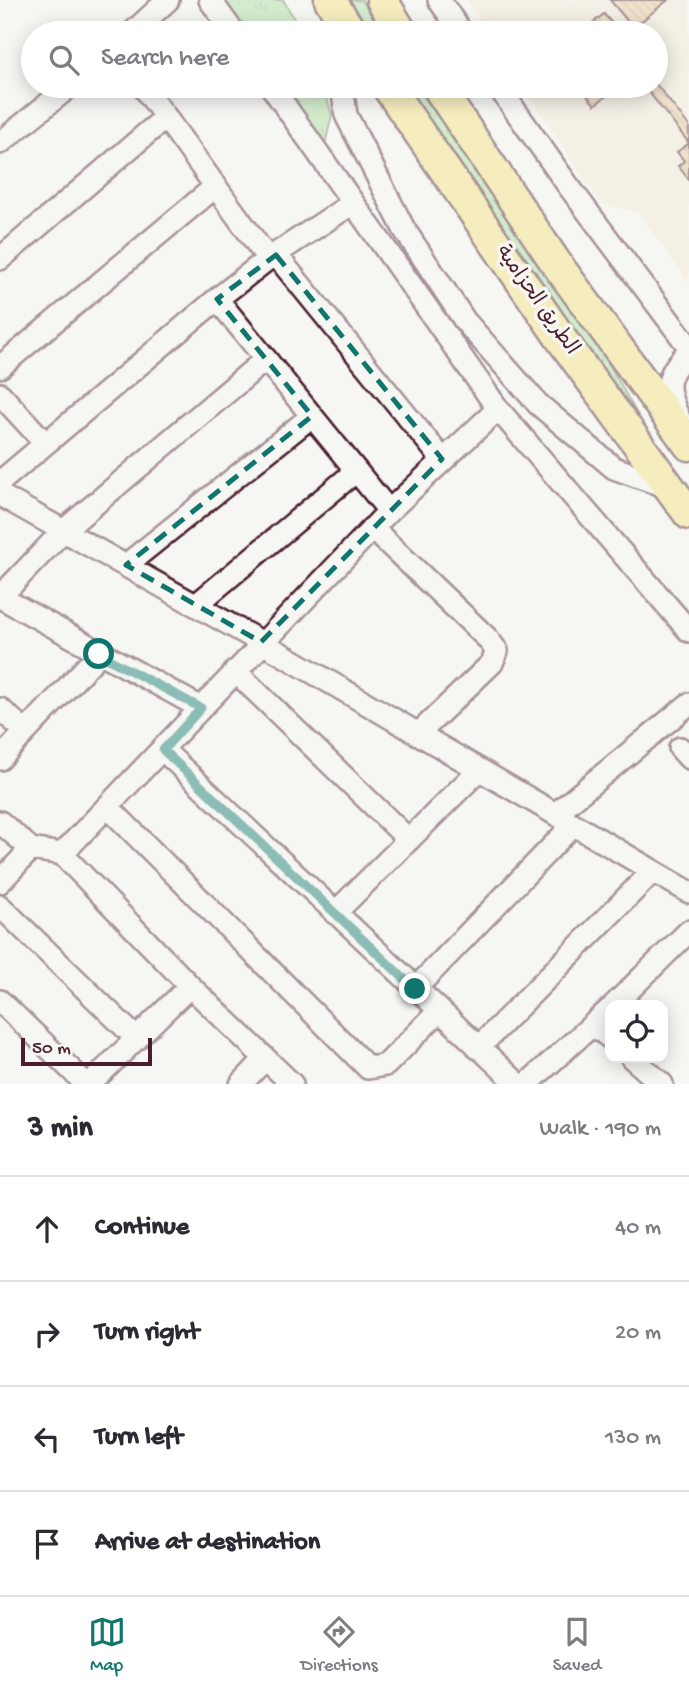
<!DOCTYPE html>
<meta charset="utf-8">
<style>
body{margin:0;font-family:"Gochi Hand","Playpen Sans Arabic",sans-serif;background:#f7f7f7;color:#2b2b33}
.controls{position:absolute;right:21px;bottom:21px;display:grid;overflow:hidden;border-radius:14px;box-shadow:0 4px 18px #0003}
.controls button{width:63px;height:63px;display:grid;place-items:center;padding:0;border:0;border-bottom:2px solid #e1e1e2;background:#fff;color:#2b2b33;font:35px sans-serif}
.scale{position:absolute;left:21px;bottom:18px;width:131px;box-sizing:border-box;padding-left:7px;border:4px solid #4a1f2b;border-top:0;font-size:19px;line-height:24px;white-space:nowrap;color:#4a1f2b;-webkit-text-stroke:5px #f6f6f2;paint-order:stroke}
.stop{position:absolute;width:21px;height:21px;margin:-16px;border:5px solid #0f766e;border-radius:50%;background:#fff}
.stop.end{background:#0f766e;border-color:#fff;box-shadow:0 2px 7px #0008}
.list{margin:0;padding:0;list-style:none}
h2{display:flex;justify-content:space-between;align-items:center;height:91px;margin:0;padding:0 28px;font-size:30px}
h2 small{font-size:23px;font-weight:400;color:#7c7c81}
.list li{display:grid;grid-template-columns:46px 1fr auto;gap:21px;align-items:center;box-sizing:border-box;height:105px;padding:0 28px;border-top:2px solid #e1e1e2}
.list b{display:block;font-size:26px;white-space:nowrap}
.list em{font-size:23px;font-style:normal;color:#7c7c81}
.icon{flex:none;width:38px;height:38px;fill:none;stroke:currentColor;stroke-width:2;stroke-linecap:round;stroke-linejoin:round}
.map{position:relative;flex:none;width:689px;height:1084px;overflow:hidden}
.search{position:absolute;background:#fff;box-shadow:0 4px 18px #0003;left:21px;right:21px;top:21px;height:77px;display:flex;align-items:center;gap:18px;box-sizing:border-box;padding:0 24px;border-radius:38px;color:#7c7c81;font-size:26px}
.sheet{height:511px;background:#fff}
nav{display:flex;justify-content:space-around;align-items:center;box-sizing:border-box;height:98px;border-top:2px solid #e1e1e2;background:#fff;font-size:19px;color:#7c7c81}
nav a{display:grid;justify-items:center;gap:4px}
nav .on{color:#0f766e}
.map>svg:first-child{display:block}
</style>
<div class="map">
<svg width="689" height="1084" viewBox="0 0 689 1084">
<defs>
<pattern id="grass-tufts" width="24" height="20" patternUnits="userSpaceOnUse" patternTransform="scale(1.75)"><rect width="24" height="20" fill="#aadfa1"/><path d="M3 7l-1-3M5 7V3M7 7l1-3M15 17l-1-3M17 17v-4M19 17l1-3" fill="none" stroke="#94bf8b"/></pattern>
<pattern id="building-back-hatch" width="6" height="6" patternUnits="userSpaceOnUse" patternTransform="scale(1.75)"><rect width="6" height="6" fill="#e9c79b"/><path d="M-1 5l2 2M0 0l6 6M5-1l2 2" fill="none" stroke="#c9aa86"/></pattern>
</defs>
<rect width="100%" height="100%" fill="#f6f6f2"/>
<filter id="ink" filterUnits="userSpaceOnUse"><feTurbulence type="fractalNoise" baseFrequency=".0143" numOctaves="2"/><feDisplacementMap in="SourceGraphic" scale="14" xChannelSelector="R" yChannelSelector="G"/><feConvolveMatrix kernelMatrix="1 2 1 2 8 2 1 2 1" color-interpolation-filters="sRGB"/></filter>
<g filter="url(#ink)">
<path fill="#f2e8d8" d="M 467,0 L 689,0 L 689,283 L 638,212 L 601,204 L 523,86 L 656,86 L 656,33 L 489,33 Z"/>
<path fill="url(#grass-tufts)" stroke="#7a7f66" stroke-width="2" d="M 206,0 L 283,0 L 303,33 L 229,33 Z
M 343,0 L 362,0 L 383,33 L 364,33 Z
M 265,86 L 323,86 L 332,115 L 320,165 Z
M 398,86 L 417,86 L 604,355 L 642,423 L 598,367 Z"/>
<path fill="url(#building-back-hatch)" stroke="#4a1f2b" stroke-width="2" d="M 610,0 L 668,0 L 633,28 Z
M 604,14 L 620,33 L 580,33 Z
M 656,84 L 689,126 L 689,143 L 644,86 Z
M 579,86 L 618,86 L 595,105 Z
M 689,143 L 689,142 L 689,180 L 678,166 L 684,161 L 677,152 Z"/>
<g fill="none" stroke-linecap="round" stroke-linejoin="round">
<g stroke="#4a1f2b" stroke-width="26">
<path id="minor" d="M 210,0 L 234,33
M 439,0 L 462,33
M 132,33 L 168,0
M 143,86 L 268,259
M 271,86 L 498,409 L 689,631
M 342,86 L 346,115 L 404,229 L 465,321 L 538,404 L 614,468 L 670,488
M 498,86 L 567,184 L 689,347
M 0,143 L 70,86
M 276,255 L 442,459
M 0,259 L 166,117
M 217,299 L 389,511
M 0,367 L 216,186
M 0,394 L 45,443
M 680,420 C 664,388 664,377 689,351
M 0,482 L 217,299 L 268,259 L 353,203
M 0,495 L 261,642 L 689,892
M 372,528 L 487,638 L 497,651 L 492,663 L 418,734
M 126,565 L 312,416
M 0,597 L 62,532 L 266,359
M 0,597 L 201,708
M 196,605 L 356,471
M 235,671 L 409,840
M 0,709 L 24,730
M 680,748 L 689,758
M 163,750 L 518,1084
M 0,759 L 99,654
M 108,807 L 368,1068 L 386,1065 L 438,1012
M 555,814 L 689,704
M 0,822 L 31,849 L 62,854 L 190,986 L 292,1084
M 62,854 L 389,511 L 498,409
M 0,882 L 31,849
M 0,906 L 137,1039
M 335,913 L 479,770
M 415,989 L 573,825
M 0,1001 L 86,1084
M 614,1005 L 689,931
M 594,1025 L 610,1038
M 478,1048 L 653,871
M 632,1058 L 662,1084
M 90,1084 L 190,986
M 241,1084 L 265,1059
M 527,1084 L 610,1009"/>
</g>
<g stroke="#4a1f2b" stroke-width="35">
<path id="highway" d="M 330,0 L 352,33
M 382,0 L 402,33
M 387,86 L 562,340 L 689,514
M 437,86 L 556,263 L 689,445"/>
</g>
<use href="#minor" stroke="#f6f6f2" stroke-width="21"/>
<use href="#highway" stroke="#f5e382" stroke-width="30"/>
</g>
</g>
<g fill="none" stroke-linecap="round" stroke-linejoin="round" filter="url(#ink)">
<path stroke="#0f766e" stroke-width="9" d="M 99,654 L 201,708 L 163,750 L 415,989"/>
</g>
<path d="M0 0H689V1084H0ZM 276,255 L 442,459 L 261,642 L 126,565 L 312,416 L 217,299 Z" fill="#f6f6f2" fill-opacity=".55" fill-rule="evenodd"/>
<path fill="none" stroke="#0f766e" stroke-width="5" stroke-dasharray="14 9" stroke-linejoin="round" d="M 276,255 L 442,459 L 261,642 L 126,565 L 312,416 L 217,299 Z"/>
<g text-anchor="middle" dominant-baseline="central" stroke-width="7" stroke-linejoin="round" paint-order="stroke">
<g font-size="21" fill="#4a1f2b" stroke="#f6f6f2">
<text transform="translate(536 301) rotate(55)">الطريق الحزامية</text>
</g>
</g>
</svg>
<div class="controls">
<button><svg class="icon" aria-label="locate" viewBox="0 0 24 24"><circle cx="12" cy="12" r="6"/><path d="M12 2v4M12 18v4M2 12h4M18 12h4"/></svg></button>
</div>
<div class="scale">50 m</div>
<div class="stop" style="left:99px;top:654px"></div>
<div class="stop end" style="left:415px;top:989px"></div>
<div class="search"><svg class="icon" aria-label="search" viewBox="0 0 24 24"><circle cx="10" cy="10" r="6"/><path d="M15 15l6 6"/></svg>Search here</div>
</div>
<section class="sheet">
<h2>3 min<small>Walk · 190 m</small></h2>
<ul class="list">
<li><svg class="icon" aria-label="ahead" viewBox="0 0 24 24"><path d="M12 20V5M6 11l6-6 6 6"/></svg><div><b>Continue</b></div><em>40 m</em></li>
<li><svg class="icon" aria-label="right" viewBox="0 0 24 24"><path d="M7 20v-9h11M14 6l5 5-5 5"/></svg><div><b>Turn right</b></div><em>20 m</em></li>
<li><svg class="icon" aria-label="left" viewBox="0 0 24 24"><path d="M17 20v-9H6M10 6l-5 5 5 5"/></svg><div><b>Turn left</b></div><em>130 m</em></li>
<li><svg class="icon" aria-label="arrive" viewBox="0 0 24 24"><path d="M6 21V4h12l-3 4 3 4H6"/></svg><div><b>Arrive at destination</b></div></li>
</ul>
</section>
<nav>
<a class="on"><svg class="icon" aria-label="map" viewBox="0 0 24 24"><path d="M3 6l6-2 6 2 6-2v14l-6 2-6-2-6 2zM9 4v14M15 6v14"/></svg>Map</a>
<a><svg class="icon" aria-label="directions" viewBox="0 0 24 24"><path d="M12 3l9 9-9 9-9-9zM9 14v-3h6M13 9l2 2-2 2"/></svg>Directions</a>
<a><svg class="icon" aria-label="saved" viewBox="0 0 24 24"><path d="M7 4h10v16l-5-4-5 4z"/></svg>Saved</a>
</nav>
